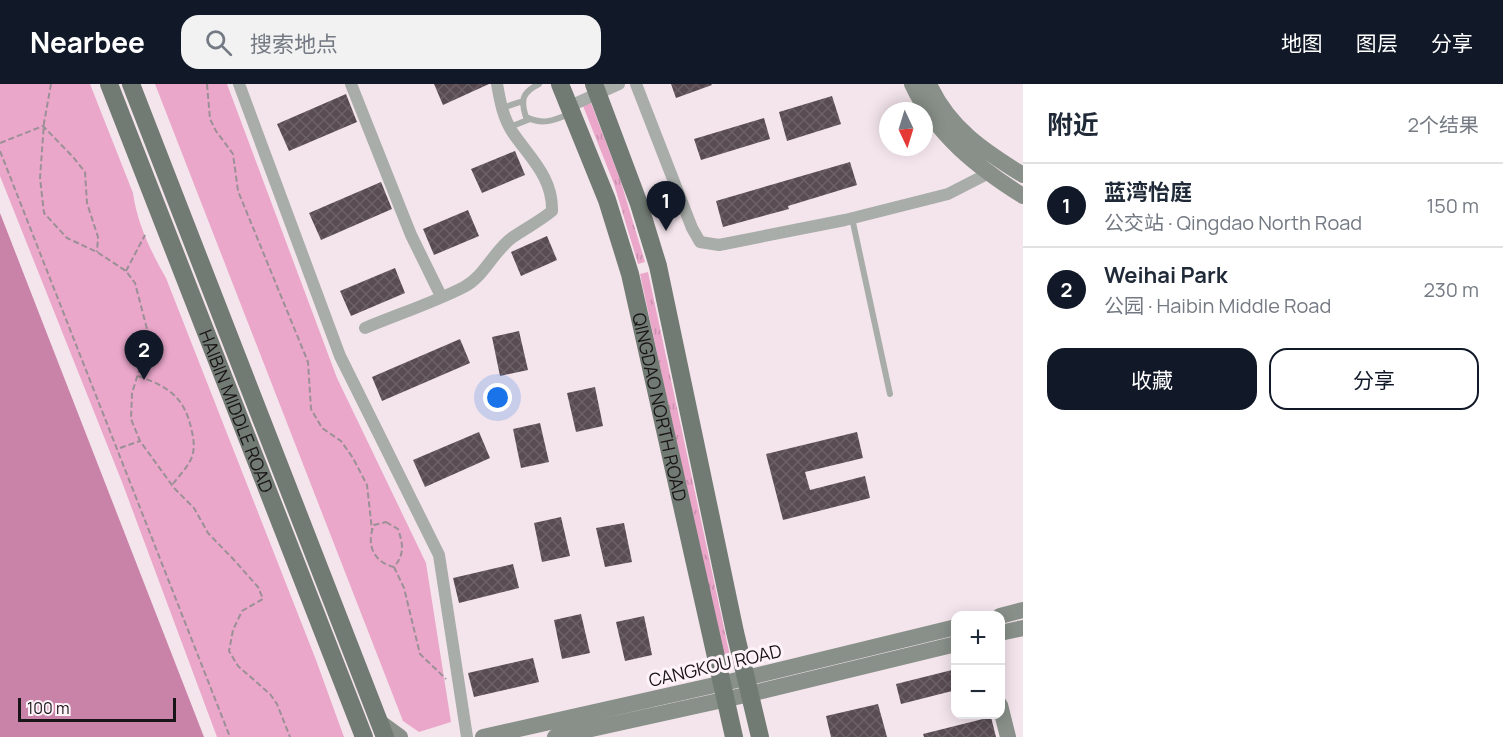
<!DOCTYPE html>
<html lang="zh">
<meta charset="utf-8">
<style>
body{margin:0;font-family:Manrope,"Noto Sans SC",sans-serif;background:#f2f2f3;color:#1f2937}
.controls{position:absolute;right:18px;bottom:18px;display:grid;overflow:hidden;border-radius:12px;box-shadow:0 3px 15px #0003}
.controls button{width:54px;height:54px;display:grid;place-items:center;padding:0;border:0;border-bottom:2px solid #e0e1e3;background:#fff;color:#1f2937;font:30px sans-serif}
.compass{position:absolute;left:879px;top:18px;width:54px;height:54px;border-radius:50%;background:#fff;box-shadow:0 3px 15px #0003;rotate:176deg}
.scale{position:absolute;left:18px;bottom:15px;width:158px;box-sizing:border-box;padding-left:6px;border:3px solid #191417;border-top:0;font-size:16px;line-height:21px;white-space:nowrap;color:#191417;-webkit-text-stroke:4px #fff3f9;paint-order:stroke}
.you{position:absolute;left:498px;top:314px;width:21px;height:21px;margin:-15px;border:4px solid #fff;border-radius:50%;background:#1a73e8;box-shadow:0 0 0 9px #1a73e833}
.badge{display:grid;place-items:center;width:39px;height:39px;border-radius:50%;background:#111827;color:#fff;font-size:20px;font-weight:700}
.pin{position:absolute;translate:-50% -50px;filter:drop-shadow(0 2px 3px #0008)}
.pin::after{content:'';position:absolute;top:32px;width:21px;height:18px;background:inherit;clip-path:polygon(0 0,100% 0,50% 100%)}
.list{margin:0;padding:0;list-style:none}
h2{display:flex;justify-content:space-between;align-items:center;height:78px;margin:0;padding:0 24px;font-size:26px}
h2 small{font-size:20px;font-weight:400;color:#747a83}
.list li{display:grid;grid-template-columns:39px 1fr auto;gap:18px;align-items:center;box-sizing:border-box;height:84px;padding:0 24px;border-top:2px solid #e0e1e3}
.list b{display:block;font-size:22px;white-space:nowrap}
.list p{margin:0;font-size:20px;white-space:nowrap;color:#747a83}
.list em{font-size:20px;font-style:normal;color:#747a83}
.actions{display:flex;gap:12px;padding:18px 24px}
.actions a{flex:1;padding:14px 0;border:2px solid #111827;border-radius:18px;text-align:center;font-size:21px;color:#111827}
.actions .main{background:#111827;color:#fff}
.icon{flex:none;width:33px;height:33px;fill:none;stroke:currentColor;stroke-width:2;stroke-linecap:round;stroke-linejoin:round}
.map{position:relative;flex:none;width:1023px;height:653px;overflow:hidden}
header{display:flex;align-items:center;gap:36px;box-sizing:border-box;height:84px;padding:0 30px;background:#111827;color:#fff}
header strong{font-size:28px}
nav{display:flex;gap:33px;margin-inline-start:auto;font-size:21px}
.search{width:420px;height:54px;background:#f2f2f3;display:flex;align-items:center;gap:15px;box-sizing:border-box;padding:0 21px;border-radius:18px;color:#747a83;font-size:22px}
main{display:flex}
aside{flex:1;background:#fff}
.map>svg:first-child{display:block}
</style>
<header>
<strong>Nearbee</strong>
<div class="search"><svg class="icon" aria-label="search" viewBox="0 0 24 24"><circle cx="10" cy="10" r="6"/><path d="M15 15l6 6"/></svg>搜索地点</div>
<nav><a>地图</a><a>图层</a><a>分享</a></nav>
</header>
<main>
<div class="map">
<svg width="1023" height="653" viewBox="0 0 1023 653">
<defs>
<pattern id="grass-tufts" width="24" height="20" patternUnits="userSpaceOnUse" patternTransform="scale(1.5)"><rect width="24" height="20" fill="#eaa7ca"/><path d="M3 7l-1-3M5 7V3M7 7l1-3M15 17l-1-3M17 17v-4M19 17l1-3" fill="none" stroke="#c88fad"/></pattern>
<pattern id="building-cross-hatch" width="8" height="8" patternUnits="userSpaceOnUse" patternTransform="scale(1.5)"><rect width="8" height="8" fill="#594c52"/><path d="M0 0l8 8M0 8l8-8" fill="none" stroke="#6c6267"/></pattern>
</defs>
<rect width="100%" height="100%" fill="#f4e5ec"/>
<path fill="url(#grass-tufts)" d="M 591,19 L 621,98 L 645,178 L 638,180 L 614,100 L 583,22 Z
M 648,188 L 730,572 L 723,574 L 640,190 Z"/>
<path fill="#eaa7ca" d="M 0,0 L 90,0 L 133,109 C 137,139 151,168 166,194 L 316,576 L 344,653 L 217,653 L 122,398 L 0,92 Z
M 155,0 L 227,0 L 337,294 L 426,479 L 451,638 L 419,648 L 403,637 Z"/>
<path fill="#c982a8" d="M 0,129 L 204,653 L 0,653 Z"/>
<path fill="url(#building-cross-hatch)" d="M 434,0 L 489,0 L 443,21 Z
M 671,0 L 711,0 L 712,1 L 676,14 Z
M 346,10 L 357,38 L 289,67 L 277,40 Z
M 832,12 L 841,40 L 787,57 L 779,28 Z
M 764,34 L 770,55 L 701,76 L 694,55 Z
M 515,67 L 525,91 L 482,109 L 471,85 Z
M 850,78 L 857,101 L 788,122 L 789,125 L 723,143 L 716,117 Z
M 381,98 L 392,125 L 321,156 L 309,129 Z
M 468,126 L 479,152 L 434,171 L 423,145 Z
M 547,152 L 557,176 L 521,192 L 511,168 Z
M 395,184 L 405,209 L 351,232 L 340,207 Z
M 519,247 L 528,286 L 500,292 L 492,253 Z
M 460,255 L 470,279 L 382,317 L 372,293 Z
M 595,303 L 603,342 L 576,348 L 567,309 Z
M 540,339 L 549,378 L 521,384 L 513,345 Z
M 479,348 L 490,374 L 425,403 L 413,376 Z
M 857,348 L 863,374 L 805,388 L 810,406 L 865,392 L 870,414 L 783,436 L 766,370 Z
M 561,433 L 570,472 L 542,478 L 534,439 Z
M 624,439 L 632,478 L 605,483 L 596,444 Z
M 513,480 L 519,504 L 459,519 L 453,494 Z
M 581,530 L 590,569 L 562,575 L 554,536 Z
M 644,532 L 652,571 L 625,577 L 616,538 Z
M 533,574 L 539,598 L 474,613 L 468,589 Z
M 956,585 L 956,606 L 901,620 L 896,600 Z
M 878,620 L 887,653 L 831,653 L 826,632 Z
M 991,633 L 996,653 L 924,653 L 923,650 Z"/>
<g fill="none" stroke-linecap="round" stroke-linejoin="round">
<path stroke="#9b9095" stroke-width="2" stroke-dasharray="6 3" stroke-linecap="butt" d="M 51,0 L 44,39 L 40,94 L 44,129 L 67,154 L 97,168 L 126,187 L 135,199 L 147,245 L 142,277 L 132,309 L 131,335 L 140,357 L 174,404 L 194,424 L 208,449 L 235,477 L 258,503 L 263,515 L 242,527 L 233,546 L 229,567 L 238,582 L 270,610 L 277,620 L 290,653
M 207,0 L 210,35 L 216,47 L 233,70 L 238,107 L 308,278 L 311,325 L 322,344 L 341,357 L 353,374 L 367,401 L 372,446
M 0,59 L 43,42 L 73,73 L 85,88 L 87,119 L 98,153 L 97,168
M 0,67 L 230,653
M 126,187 L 145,151
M 138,292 C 169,303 185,313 192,348 C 194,356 195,367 191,375 C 187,384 178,393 172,401
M 120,364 L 140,357
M 386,438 L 398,445 C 403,460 405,470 394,483 C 373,478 366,460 374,441 Z
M 394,483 L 404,504 L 420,570 L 446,595"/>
<path stroke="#a8ada9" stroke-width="6" d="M 539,0 C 523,8 520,15 526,33 C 542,41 553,37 569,30
M 502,24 L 523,17
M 510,43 L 530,35
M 852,134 L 890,310"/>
<path stroke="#a8ada9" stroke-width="12" d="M 239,0 L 340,272 L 439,471 L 467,653
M 351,0 L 411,151 L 441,212
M 636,0 L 692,144 L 700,158 L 719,161 L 845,136 L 948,110 L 989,89
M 570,22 L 619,0
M 365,244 C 396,231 435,218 464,203 C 485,192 494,166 513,153 C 526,144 540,137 552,127 C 553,94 531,75 513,49 C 503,34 500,17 497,0"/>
<path stroke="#889089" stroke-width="16" d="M 912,0 C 935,50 977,83 1023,112
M 929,0 C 949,44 984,67 1023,91
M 1000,532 L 1023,526
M 1000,549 L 1023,544
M 1000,621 L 1008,653
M 378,637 L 400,653
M 483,653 L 746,594 L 956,543
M 555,653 L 750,610 L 956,560"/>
<g stroke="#727b73" stroke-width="18">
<path id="s1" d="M 109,0 L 364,653"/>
<path d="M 131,0 L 385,653"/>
<path id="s2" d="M 560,0 L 607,116 L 630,190 L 734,653"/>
<path d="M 594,0 L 639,120 L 658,182 L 735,548 L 760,653"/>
</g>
</g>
<g text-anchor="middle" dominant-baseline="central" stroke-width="6" stroke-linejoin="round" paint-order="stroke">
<g font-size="18" fill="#191417" stroke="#fff3f9">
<text stroke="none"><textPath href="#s2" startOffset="339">QINGDAO NORTH ROAD</textPath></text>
<text stroke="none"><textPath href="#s1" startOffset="351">HAIBIN MIDDLE ROAD</textPath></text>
<text transform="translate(715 581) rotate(-13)">CANGKOU ROAD</text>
</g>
</g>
</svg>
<div class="controls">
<button>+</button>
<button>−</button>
</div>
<svg class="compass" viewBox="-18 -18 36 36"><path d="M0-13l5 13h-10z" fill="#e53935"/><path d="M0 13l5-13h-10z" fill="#747a83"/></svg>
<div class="scale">100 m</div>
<div class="you"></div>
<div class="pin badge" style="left:666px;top:147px">1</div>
<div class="pin badge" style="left:144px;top:296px">2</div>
</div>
<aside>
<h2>附近<small>2个结果</small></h2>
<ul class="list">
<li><span class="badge">1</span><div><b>蓝湾怡庭</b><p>公交站 · Qingdao North Road</p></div><em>150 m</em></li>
<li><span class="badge">2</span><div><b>Weihai Park</b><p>公园 · Haibin Middle Road</p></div><em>230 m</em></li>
</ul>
<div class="actions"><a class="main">收藏</a><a>分享</a></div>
</aside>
</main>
